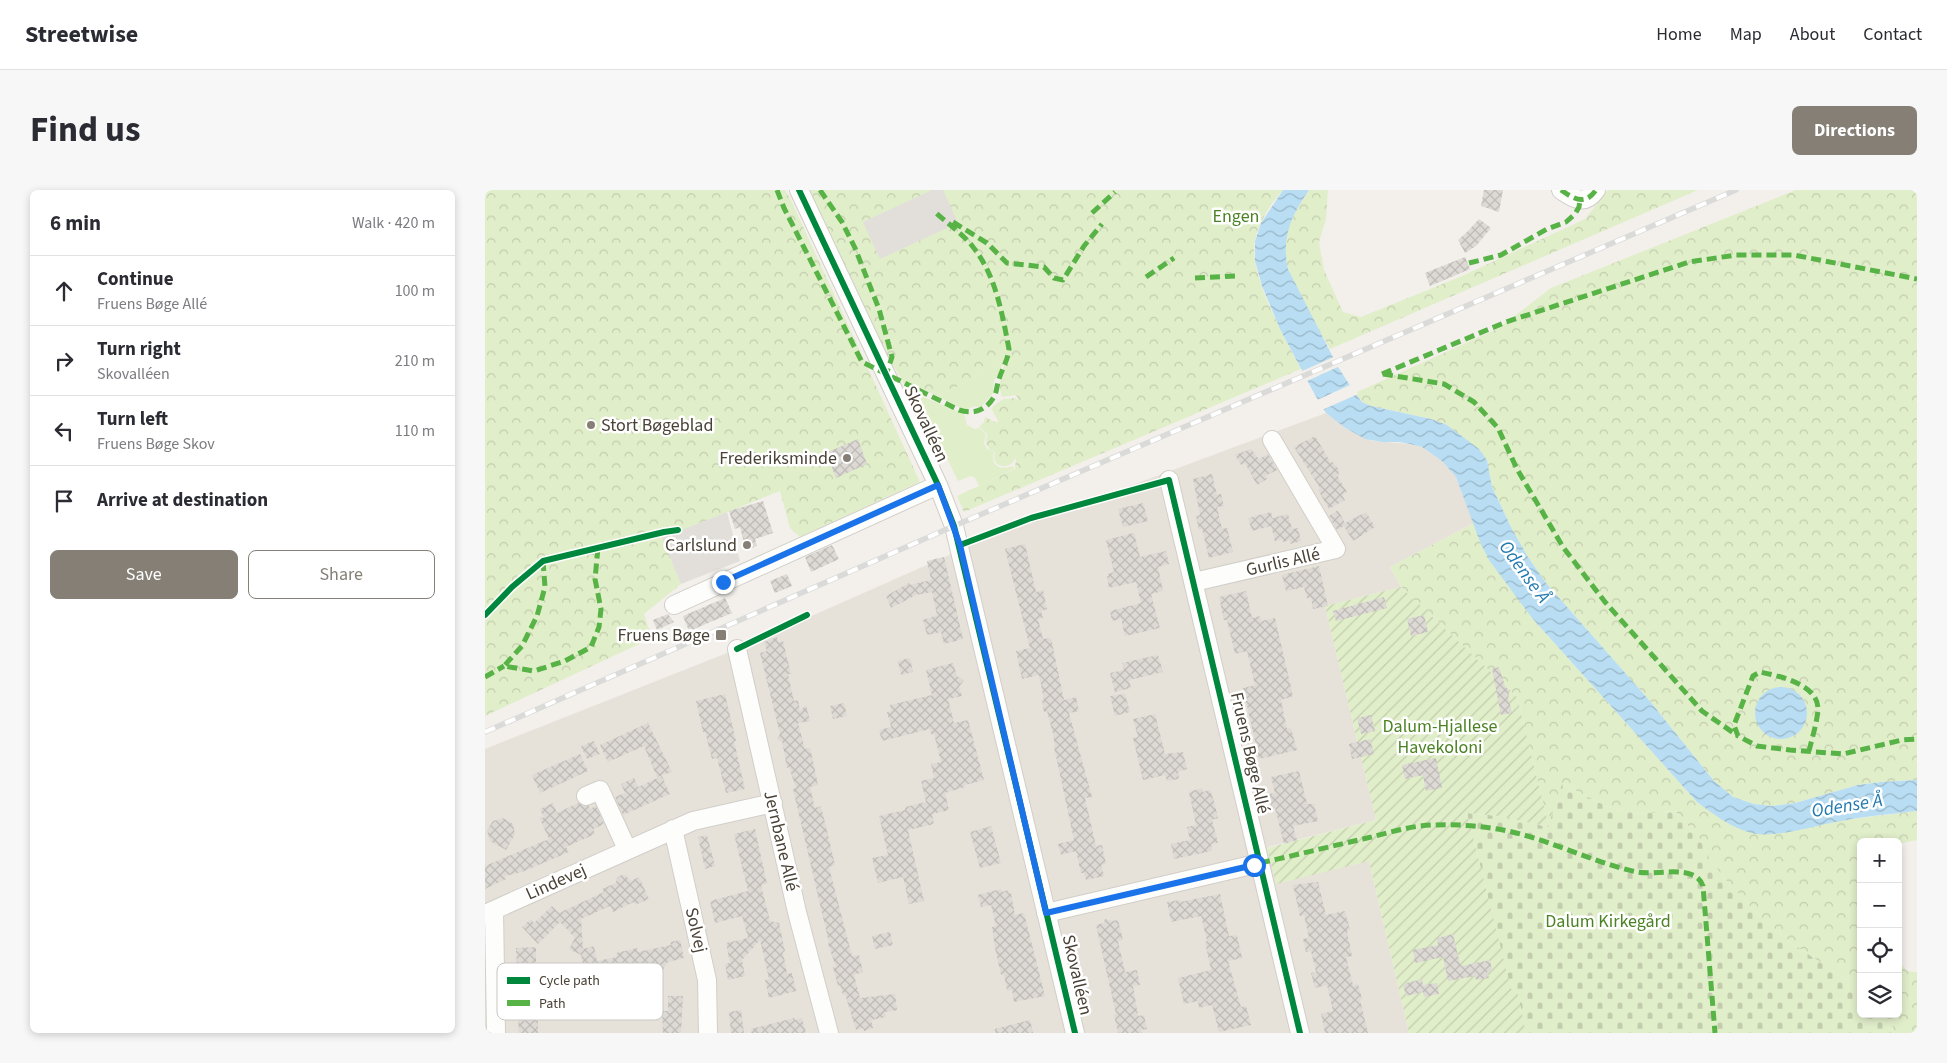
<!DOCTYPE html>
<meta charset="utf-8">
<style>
body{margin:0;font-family:"Source Sans 3",sans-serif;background:#f7f7f7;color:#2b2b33}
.controls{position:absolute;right:15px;bottom:15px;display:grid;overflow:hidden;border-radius:8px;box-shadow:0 2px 8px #0003}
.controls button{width:45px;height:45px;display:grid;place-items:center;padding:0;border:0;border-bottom:1px solid #e1e1e2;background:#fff;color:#2b2b33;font:25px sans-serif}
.stop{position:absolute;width:15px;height:15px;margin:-11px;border:4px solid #1a73e8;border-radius:50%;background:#fff}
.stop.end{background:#1a73e8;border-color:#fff;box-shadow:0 1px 5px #0008}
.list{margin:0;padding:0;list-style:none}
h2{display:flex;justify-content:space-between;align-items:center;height:65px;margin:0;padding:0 20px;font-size:21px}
h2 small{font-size:16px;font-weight:400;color:#7c7c81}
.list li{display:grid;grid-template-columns:32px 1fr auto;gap:15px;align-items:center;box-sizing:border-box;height:70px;padding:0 20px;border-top:1px solid #e1e1e2}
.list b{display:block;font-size:19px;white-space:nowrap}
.list p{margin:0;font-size:16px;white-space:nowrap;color:#7c7c81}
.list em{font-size:16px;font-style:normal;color:#7c7c81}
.actions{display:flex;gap:10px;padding:15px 20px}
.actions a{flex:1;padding:11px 0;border:1px solid #857f76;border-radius:8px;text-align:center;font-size:18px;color:#857f76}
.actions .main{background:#857f76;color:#fff}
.icon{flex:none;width:28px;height:28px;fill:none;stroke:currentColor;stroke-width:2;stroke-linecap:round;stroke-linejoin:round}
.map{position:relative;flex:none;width:1432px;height:843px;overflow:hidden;border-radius:8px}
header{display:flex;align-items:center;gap:30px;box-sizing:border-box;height:70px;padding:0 25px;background:#fff;border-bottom:1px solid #e1e1e2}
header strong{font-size:24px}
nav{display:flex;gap:28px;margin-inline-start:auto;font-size:18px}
.intro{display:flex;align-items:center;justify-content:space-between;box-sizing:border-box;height:120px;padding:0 30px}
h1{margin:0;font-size:35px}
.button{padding:12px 22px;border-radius:8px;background:#857f76;color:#fff;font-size:18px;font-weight:700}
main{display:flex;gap:30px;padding:0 30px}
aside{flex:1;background:#fff;border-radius:8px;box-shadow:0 2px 8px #0003}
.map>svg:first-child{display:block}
</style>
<header>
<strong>Streetwise</strong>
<nav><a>Home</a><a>Map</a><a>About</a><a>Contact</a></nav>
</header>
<div class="intro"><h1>Find us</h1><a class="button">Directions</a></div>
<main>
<aside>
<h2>6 min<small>Walk · 420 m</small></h2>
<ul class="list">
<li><svg class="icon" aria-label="ahead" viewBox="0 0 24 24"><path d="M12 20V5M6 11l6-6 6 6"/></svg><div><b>Continue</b><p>Fruens Bøge Allé</p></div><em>100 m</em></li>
<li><svg class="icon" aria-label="right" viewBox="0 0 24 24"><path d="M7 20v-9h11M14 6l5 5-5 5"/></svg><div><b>Turn right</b><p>Skovalléen</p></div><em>210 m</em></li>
<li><svg class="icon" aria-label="left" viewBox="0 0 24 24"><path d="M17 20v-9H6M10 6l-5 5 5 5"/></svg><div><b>Turn left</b><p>Fruens Bøge Skov</p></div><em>110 m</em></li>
<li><svg class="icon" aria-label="arrive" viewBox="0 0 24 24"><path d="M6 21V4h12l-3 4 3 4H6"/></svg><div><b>Arrive at destination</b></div></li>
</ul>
<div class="actions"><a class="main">Save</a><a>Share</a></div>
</aside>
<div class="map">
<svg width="1432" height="843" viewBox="0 0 1432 843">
<defs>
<pattern id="forest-crowns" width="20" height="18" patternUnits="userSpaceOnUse" patternTransform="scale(1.25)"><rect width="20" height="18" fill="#e1eeca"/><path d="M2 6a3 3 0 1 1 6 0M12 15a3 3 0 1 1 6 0" fill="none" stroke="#c3cdae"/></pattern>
<pattern id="cemetery-stones" width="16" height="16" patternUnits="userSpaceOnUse" patternTransform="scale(1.25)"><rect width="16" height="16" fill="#e1eeca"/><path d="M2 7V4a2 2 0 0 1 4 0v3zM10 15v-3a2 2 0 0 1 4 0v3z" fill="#c3cdae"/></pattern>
<pattern id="garden-furrows" width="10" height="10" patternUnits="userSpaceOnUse" patternTransform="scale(1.25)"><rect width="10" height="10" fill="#e1eeca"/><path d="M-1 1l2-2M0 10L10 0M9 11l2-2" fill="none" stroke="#c3cdae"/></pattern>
<pattern id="water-waves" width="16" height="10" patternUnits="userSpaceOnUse" patternTransform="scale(1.25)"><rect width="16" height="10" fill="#b9def4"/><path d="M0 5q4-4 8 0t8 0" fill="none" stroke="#98b6c6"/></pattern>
<pattern id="building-cross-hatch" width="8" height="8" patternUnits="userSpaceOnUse" patternTransform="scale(1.25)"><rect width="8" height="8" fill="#ddd9d4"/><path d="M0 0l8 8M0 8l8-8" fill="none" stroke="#bfbbb7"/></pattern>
</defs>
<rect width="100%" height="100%" fill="#f3f0ec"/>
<path fill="#e7e2d9" d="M 841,223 L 859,237 L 888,251 L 925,254 L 937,257 L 957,271 L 971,287 L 989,333 L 905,377 L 916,397 L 840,416 L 891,630 L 783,657 L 791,693 L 884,671 L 924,843 L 0,843 L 0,559 L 252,459 L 489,354 Z"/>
<path fill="#e1eeca" d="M 520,170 L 509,191 L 508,203 L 495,218 L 490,216 L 480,220 L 436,198 L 457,205 Z
M 431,204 L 479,224 L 482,235 L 490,239 L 494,238 L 501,244 L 499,253 L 502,259 L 509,262 C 505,277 516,280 528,276 L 529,279 L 494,296 L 490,288 L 486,286 L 473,291 Z"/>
<path fill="url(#forest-crowns)" d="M 0,0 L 300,0 L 306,10 L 435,292 L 315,347 L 305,338 L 295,301 L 178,348 L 196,394 L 159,424 L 167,448 L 0,526 Z
M 323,0 L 798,0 C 786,13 773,33 770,50 C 763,84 800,148 816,179 L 479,322 L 472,306 L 530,279 L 531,267 C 527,276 519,279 511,273 L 509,268 L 510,262 L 505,260 L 501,253 L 502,244 L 494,237 L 499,232 L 500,227 L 512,233 L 513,231 L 506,218 L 518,209 L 531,208 L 535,213 L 531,205 L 517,207 L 514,195 L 520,170 L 457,205 L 436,198 L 424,202 L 400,162 Z
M 824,0 L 843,0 L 841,29 L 834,52 L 839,80 L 858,122 L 876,127 L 977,86 L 1100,29 L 1123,0 L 1213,0 L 845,159 C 832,136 803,89 800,65 C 797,42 812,18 824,0 Z
M 1311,0 L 1432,0 L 1432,590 L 1396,592 L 1373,595 L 1310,613 L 1287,616 L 1269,614 L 1248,607 L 1229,591 L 1164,510 L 1061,393 L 1043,367 L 1027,339 L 1007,297 L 1002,270 L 962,235 L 946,229 L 886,216 L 877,212 L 870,203 L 1014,138 L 1066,98 Z
M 989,333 L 995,352 L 1047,428 L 1212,612 L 1227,623 L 1359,630 L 1432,621 L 1432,650 L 1413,654 L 1413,652 L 1376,652 L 1376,800 L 1311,756 L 1278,730 L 1239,688 L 1224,668 L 1214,648 L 1190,621 L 1152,624 L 1123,617 L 1077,594 L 1064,637 L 1032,507 L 916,397 L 905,377 Z
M 1413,770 L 1422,781 L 1432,782 L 1432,843 L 1408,843 L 1406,824 L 1413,824 Z"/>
<path fill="url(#cemetery-stones)" d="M 1077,594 L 1123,617 L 1152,624 L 1190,621 L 1214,648 L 1224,668 L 1239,688 L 1278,730 L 1311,756 L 1376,800 L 1376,824 L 1406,824 L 1408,843 L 1041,843 L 1032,801 L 1026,800 L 982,623 L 1014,626 L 1063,637 Z"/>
<path fill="url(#garden-furrows)" d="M 916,397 L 1032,507 L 1064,637 L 1014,626 L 982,623 L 1026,799 L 1032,800 L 1041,843 L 924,843 L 884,671 L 791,694 L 782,658 L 891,630 L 840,416 Z"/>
<path fill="#e2dfdb" d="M 447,0 L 458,0 L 473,33 L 395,69 L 378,32 Z
M 242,322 L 255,371 L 196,394 L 177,348 Z"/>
<path fill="url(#water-waves)" d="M 798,0 L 824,0 C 806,26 796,48 803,79 L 853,177 L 870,203 L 877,212 L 886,216 L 946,229 L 962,235 L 994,259 L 1002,270 L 1007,297 L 1027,339 L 1043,367 L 1061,393 L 1164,510 L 1229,591 L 1248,607 L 1269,614 L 1287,616 L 1310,613 L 1373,595 L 1396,592 L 1432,590 L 1432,621 C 1407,624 1381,626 1356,631 C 1333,635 1294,647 1272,644 C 1251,641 1229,625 1212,612 L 1047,428 L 1004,370 L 995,352 L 971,287 L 957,271 L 937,257 L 925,254 L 914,252 L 897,252 L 880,249 L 859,237 L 841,223 L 830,205 L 795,139 L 777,96 L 770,71 L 770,51 L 776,33 Z
M1270 523a26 26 0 1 1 52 0a26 26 0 1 1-52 0Z"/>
<path fill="#f3f0ec" d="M 851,166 L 855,176 L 822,191 L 817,181 Z
M 867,194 L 873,204 L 837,220 L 830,211 Z"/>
<path fill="url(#building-cross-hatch)" d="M 999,0 L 1018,0 L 1014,22 L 996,16 Z
M 994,29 L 1006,38 L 991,56 L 980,63 L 973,50 L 982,42 Z
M 980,67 L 985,79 L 945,96 L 940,83 Z
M 830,246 L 846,273 L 848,272 L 854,280 L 853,287 L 862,302 L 857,305 L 860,310 L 844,319 L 833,300 L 835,298 L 809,257 Z
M 373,249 L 382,274 L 351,288 L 341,263 Z
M 766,259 L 774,269 L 783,264 L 792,280 L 780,286 L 782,289 L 772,295 L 760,273 L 756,275 L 750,265 Z
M 727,284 L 732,305 L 736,304 L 739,316 L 732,317 L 737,339 L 742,338 L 748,362 L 724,368 L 717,339 L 714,340 L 711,326 L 715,325 L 708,289 Z
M 278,311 L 288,343 L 270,349 L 272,356 L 261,360 L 255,337 L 250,339 L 244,321 Z
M 658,313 L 663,331 L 638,337 L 633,319 Z
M 853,320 L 860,333 L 881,322 L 890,337 L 868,351 L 859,336 L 852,340 L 844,326 Z
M 786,322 L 787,328 L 803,324 L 807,339 L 813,338 L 816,351 L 805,354 L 805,350 L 798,352 L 798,349 L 790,351 L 786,336 L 767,341 L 763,328 Z
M 649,343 L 655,367 L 681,361 L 684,374 L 673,377 L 678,401 L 666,404 L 675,438 L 640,446 L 636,429 L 627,431 L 625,421 L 656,413 L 651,392 L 624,398 L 622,386 L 624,386 L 623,384 L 629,382 L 621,350 Z
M 540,354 L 551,402 L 558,400 L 562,419 L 556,421 L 558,428 L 553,429 L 558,449 L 566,448 L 579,510 L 591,507 L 594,521 L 584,523 L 607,607 L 600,608 L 611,656 L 617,655 L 621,674 L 616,675 L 619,686 L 601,690 L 599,683 L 596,683 L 591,661 L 576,665 L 573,654 L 589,650 L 569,557 L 570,556 L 568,544 L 562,521 L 559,522 L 557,510 L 559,510 L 554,485 L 537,489 L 531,461 L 545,458 L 520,359 Z
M 347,355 L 354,369 L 326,382 L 320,367 Z
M 459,367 L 478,449 L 459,454 L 456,442 L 442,445 L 438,430 L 452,425 L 447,402 L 431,405 L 406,418 L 401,406 L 424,393 L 425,395 L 446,390 L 442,371 Z
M 834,376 L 843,416 L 828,419 L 826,408 L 822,408 L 819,397 L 801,401 L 797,385 Z
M 302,384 L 307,396 L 290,403 L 285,391 Z
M 761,401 L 767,428 L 775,426 L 776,431 L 790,428 L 808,506 L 796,510 L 802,539 L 806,538 L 812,560 L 774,569 L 758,498 L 770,495 L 762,461 L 750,464 L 742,430 L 739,430 L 734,407 Z
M 899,407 L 902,418 L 851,431 L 848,421 Z
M 240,408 L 247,423 L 204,441 L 198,426 Z
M 183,424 L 189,432 L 172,440 L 168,430 Z
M 939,425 L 943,442 L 926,446 L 922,429 Z
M 292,447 L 293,452 L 298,451 L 306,484 L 303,484 L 309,511 L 313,510 L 315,521 L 321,515 L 325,531 L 313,533 L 320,559 L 325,558 L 329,575 L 333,595 L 325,597 L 330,618 L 336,616 L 343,645 L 350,675 L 344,677 L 346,685 L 367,766 L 374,765 L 378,782 L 369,785 L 375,808 L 410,804 L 412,820 L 400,822 L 401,827 L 386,830 L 388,838 L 379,841 L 378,838 L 371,840 L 360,804 L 358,805 L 355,795 L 353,796 L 348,777 L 351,777 L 343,754 L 344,753 L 308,599 L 311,598 L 304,577 L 302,578 L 297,551 L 292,550 L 295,544 L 275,463 L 282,461 L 279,452 Z
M 673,465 L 678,482 L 644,490 L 646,498 L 630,502 L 625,483 L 639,480 L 637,473 Z
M 425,468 L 428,482 L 416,485 L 413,471 Z
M 468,473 L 472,486 L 479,490 L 474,497 L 477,506 L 463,509 L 469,533 L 483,530 L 499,590 L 480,595 L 480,597 L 460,603 L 464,620 L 447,624 L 449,634 L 423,640 L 439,711 L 424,714 L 418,687 L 393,693 L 387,668 L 403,665 L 394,626 L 420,620 L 420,617 L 441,612 L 436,591 L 449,588 L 446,574 L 456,572 L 449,544 L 446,544 L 445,539 L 397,551 L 394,540 L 406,537 L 402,522 L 406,521 L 405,515 L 447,505 L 441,480 Z
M 1014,477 L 1020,496 L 1023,499 L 1024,506 L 1023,507 L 1027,523 L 1016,525 L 1007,479 Z
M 240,504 L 251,551 L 249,551 L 260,599 L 241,603 L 232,568 L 227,569 L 220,542 L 218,542 L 211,511 Z
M 640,504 L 645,522 L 630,526 L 625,506 Z
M 359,513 L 362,526 L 348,529 L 345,516 Z
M 670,524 L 680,564 L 698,562 L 702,579 L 693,582 L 694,589 L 682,591 L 680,585 L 658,590 L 648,548 L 653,547 L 648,529 Z
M 886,525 L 890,541 L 876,544 L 872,528 Z
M 163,533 L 187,582 L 172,587 L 159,556 L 123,572 L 115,555 Z
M 885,549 L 889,564 L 867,569 L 864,554 Z
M 109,551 L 115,564 L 102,569 L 96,556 Z
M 95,564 L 103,581 L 55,603 L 47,585 Z
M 951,568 L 957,598 L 941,601 L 938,585 L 920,589 L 917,575 Z
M 814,581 L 822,614 L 829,614 L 833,631 L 808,636 L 812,650 L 799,654 L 790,618 L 787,619 L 783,604 L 790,603 L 786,587 Z
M 177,586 L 185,604 L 138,625 L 130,607 L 140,603 L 136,594 L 149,588 L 153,597 Z
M 717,598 L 718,602 L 725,600 L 729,611 L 733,628 L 727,630 L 733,653 L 726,654 L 727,661 L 689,669 L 686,654 L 705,650 L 702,637 L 711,635 L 704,602 Z
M 68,613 L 72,623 L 93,613 L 99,616 L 104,616 L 105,619 L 111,616 L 119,634 L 108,639 L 110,644 L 81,657 L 84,662 L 37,682 L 20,686 L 21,689 L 0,699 L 0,676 L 64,649 L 54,627 L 59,628 L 55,619 Z
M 18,628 L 28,634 L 30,644 L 21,660 L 5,651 L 2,640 L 8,631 Z
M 506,636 L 516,673 L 495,678 L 485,642 Z
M 270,639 L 282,694 L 276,695 L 285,731 L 294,733 L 300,761 L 298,762 L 302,784 L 307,783 L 311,801 L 284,808 L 280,790 L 284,789 L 275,750 L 257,770 L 260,786 L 243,790 L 240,774 L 245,773 L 241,753 L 263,748 L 257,726 L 230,733 L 225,711 L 263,701 L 249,644 Z
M 222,645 L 230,676 L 220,679 L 213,647 Z
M 136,685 L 140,685 L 146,691 L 154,687 L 164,709 L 150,715 L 149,712 L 128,722 L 125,716 L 96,729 L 98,759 L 109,756 L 112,771 L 132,767 L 131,763 L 152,758 L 153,762 L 186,755 L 185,752 L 195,750 L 199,768 L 183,772 L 177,781 L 102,796 L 96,765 L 84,759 L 90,748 L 75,732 L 53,754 L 37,737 L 46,729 L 49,733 L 67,716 L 74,723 L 119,702 L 117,699 L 131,693 L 132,688 Z
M 833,692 L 841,725 L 860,721 L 865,740 L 862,741 L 867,766 L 861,767 L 868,795 L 873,794 L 877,809 L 875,810 L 883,843 L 840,843 L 836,824 L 848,821 L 842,795 L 830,798 L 826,783 L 831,782 L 826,761 L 821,762 L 818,749 L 824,748 L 819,725 L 815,726 L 808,695 Z
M 516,699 L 517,702 L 523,700 L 524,704 L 526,703 L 530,725 L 539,723 L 560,806 L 529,812 L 527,800 L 522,801 L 519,784 L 516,785 L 510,758 L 507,737 L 511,736 L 506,715 L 496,717 L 493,705 Z
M 735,704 L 744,746 L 752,745 L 757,768 L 743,771 L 756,817 L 761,816 L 766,835 L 734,842 L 727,815 L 714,818 L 713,811 L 699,814 L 693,788 L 726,780 L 720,752 L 722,751 L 716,726 L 686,732 L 682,712 L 695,710 L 695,712 Z
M 620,729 L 627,731 L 633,730 L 638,750 L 633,751 L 640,782 L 652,780 L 655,795 L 648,796 L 653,826 L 659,825 L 662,839 L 656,840 L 657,843 L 633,843 L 629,825 L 631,824 L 611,735 L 619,733 Z
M 405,742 L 408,755 L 390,759 L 387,746 Z
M 968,744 L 975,774 L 977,776 L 1005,770 L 1007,781 L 1002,782 L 1004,788 L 991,790 L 990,786 L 963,791 L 958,767 L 930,773 L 928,760 L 953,755 L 952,748 Z
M 51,757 L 51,775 L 58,774 L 58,793 L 69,793 L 69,803 L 50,807 L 49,796 L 33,797 L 31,758 Z
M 937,789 L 938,795 L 952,793 L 954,804 L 939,807 L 938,802 L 921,806 L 918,794 Z
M 183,806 L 198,806 L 196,843 L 178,843 L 177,821 L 183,821 Z
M 256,820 L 259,843 L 246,843 L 244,822 Z
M 309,828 L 310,830 L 317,828 L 321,843 L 266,843 L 266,839 Z
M 33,830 L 53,830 L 53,843 L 34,843 Z
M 545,830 L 548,843 L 510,843 L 510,839 Z"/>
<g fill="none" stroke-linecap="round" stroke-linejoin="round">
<g stroke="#d1cec9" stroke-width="20">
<path id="minor" d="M 314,0 L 453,295 L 469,336 L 590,843
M 1076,0 C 1089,9 1100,16 1111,0
M 684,290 L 815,843
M 709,392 L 851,359 L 787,250
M 189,415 L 453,295
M 252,459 L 312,722 L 344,843
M 101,606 L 115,600 L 142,659
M 188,639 L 222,790 L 223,843
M 9,720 L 11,843
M 561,723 L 775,673
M 0,724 L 208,631 L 288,613"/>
</g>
<use href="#minor" stroke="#fdfdfc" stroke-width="18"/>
<g stroke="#dadad9" stroke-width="5.5">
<path id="rail" d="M 0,542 L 469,336 L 1251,0"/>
</g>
<use href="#rail" stroke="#fff" stroke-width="4" stroke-dasharray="11" stroke-linecap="butt"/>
<path stroke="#57b346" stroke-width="5" stroke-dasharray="10 5" stroke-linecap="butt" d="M 292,0 L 299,18 L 377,172 L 474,220 C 490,225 502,220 510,205 C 512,200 512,194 514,189 C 517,179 523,170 524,159 C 517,123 511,86 488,57 C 478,44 462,33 450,22
M 335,0 L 357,32 L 370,58 L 394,119 L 407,167 L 401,185
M 1076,0 C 1089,9 1100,16 1111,0
M 607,23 L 630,2
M 468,32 L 502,53 L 522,73 L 559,77 L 569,88 L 578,90 L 599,56 L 617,34
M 984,73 L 1016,65 L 1062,39 L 1081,32 L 1090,24 L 1094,17 L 1095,10
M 661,87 L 689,68
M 710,88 L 752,86
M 897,184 L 1021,132 L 1204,72 L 1251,65 L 1309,65 L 1432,89
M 898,184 L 959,194 L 989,212 L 1013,238 L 1032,279 L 1078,357 L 1120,412 L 1217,521 L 1253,546
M 58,371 L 60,397 L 52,426 L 37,456 L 19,476 L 49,481 L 80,471 L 106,457 L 114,437 L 116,419 L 110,389 L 113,358
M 0,487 L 19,476
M 1324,561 C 1327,548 1332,533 1333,519 C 1333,494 1294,486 1275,482 L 1268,486 L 1249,535 L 1253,546 L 1272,556 L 1305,560 L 1358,564 L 1417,550 L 1432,549
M 775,673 C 811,665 847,656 882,648 C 904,643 927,635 950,635 C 972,634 996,636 1018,640 C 1064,649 1106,672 1152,682 C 1171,686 1210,673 1218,696 L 1230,843"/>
<g stroke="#fff" stroke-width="9">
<path id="cycleway" d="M 314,0 L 453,295 L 469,336 L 590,843
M 475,355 L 546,328 L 684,290 L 815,843
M 0,425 L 27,397 L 58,371 L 179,342 L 193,340
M 252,459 L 322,425"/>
</g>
<use href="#cycleway" stroke="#00873e" stroke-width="6"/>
</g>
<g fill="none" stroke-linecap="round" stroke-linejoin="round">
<path stroke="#1a73e8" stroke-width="6" d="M 238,392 L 453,295 L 475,355 L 561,723 L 769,675"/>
</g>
<g fill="#857f76" stroke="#fff" stroke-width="2">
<circle cx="106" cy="235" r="5"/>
<circle cx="362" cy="268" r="5"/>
<circle cx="262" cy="355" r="5"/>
<rect x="230" y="439" width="12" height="12" rx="2.5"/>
</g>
<g text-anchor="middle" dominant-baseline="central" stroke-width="5" stroke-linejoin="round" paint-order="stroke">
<g font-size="18" fill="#4b8223" stroke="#fff">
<text x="751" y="26">Engen</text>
<text x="955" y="536">Dalum-Hjallese<tspan x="955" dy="21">Havekoloni</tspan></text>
<text x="1123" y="731">Dalum Kirkegård</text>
</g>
<g font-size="18" fill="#4a4236" stroke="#fff">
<text transform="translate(441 234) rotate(65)">Skovalléen</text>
<text transform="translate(798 372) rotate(-13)">Gurlis Allé</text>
<text transform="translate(765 563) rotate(77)">Fruens Bøge Allé</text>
<text transform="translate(296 651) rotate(77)">Jernbane Allé</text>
<text transform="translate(71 692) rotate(-24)">Lindevej</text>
<text transform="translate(211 740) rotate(77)">Solvej</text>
<text transform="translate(592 785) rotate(77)">Skovalléen</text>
</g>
<g font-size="18" fill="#4a4236" stroke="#fff" text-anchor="end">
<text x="116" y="235" text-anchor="start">Stort Bøgeblad</text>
<text x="352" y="268">Frederiksminde</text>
<text x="252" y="355">Carlslund</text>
<text x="225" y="445">Fruens Bøge</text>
</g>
<g font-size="19" font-style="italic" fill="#2279af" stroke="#fff">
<text transform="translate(1039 382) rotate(54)">Odense Å</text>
<text transform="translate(1362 616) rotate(-9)">Odense Å</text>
</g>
</g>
<rect x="12" y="773" width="166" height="57" rx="8" fill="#fff" stroke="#c9c6c3" stroke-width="1"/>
<rect x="22" y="787" width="23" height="7" fill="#00873e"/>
<rect x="22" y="810" width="23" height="6" fill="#57b346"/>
<g font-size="14" fill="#4a4236">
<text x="54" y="795">Cycle path</text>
<text x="54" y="818">Path</text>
</g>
</svg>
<div class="controls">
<button>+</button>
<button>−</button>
<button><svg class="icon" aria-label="locate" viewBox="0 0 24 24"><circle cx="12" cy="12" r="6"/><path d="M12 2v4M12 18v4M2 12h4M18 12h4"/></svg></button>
<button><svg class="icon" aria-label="layers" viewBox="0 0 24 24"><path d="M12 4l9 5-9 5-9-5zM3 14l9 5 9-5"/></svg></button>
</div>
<div class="stop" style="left:769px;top:675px"></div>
<div class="stop end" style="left:238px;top:392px"></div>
</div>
</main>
